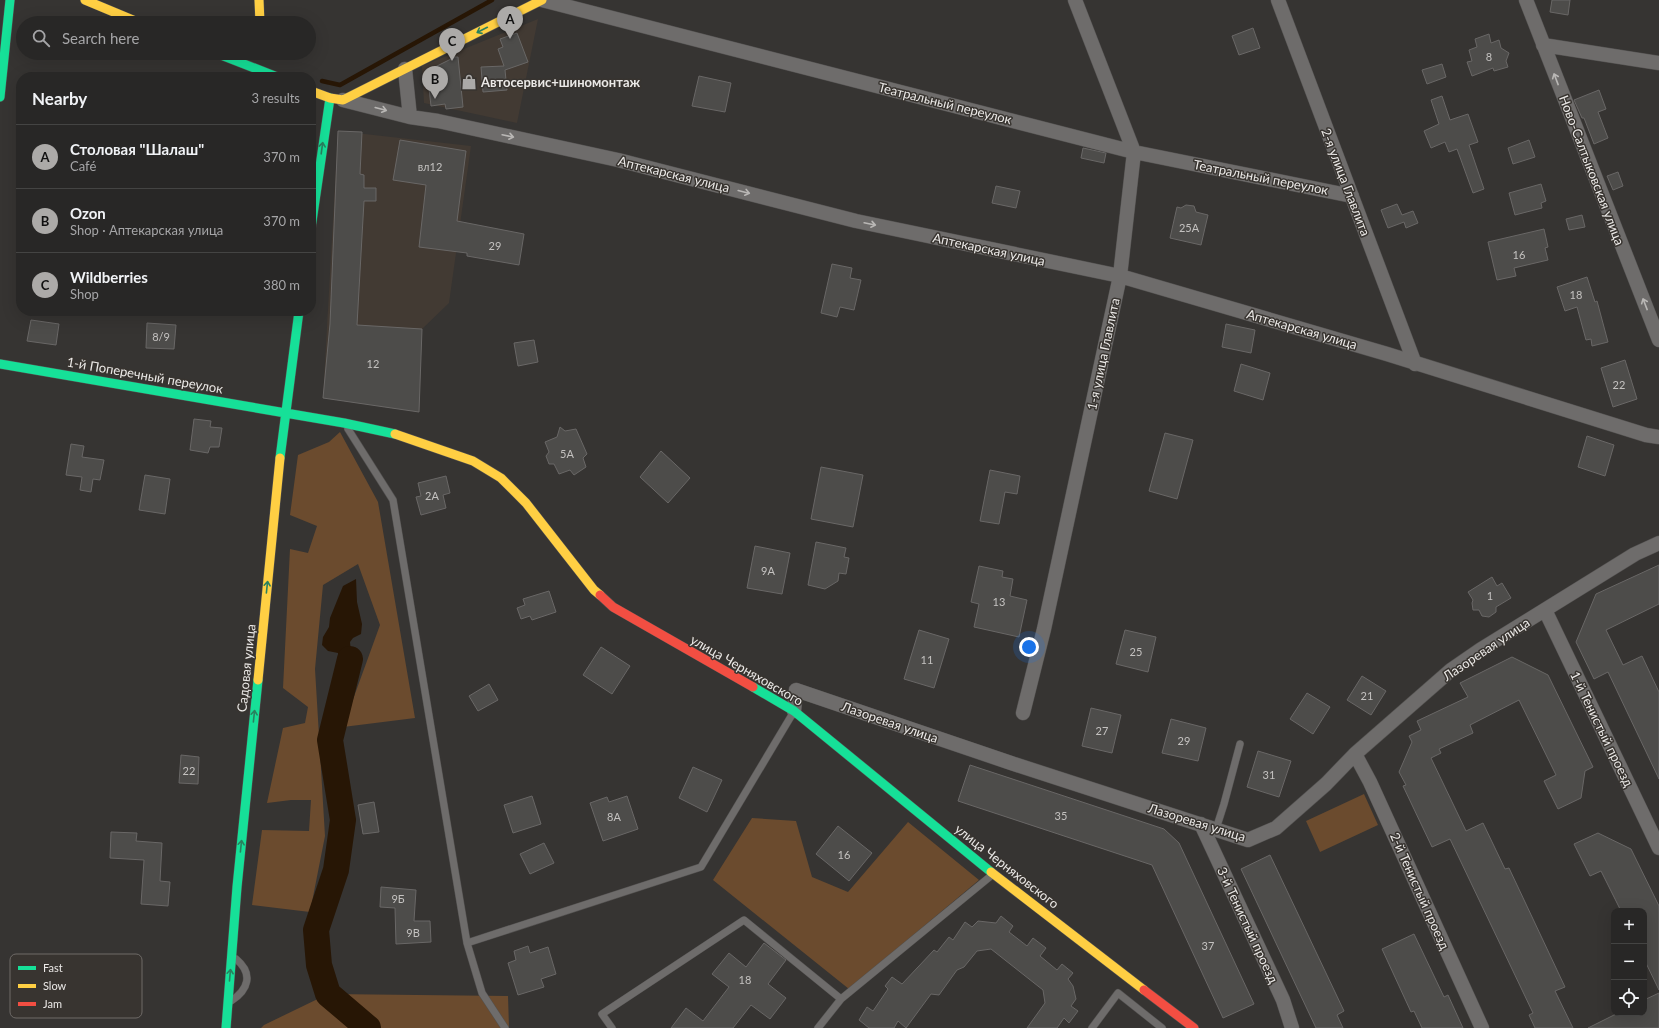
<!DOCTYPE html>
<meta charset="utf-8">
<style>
body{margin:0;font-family:Lato,sans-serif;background:#343332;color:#f1f3f6}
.controls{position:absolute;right:12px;bottom:12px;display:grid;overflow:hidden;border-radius:8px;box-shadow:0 4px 16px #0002}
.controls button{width:36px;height:36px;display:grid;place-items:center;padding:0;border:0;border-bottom:1px solid #444443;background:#282726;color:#f1f3f6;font:20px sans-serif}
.you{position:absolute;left:1029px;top:647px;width:14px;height:14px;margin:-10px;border:3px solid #fff;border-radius:50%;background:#1a73e8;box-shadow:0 0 0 6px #1a73e833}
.badge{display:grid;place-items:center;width:26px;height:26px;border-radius:50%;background:#acaaa8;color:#111;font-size:13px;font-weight:700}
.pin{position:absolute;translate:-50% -33px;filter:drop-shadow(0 1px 2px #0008)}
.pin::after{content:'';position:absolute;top:21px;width:14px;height:12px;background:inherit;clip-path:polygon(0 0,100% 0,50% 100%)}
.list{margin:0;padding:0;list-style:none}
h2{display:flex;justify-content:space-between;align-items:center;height:52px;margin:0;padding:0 16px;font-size:17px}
h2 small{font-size:13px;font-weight:400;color:#a5a5a7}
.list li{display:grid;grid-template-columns:26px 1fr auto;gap:12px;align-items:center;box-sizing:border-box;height:64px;padding:0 16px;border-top:1px solid #444443}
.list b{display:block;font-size:15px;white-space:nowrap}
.list p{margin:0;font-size:13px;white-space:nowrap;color:#a5a5a7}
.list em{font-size:13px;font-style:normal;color:#a5a5a7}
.icon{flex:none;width:22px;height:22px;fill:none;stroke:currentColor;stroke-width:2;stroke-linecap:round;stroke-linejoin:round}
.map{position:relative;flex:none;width:1659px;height:1028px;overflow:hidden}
.search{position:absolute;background:#282726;box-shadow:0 4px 16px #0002;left:16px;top:16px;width:300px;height:44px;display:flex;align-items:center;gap:10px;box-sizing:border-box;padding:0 14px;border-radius:22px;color:#a5a5a7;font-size:15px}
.panel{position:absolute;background:#282726;box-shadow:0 4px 16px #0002;left:16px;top:72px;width:300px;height:244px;border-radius:16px}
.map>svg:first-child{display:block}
</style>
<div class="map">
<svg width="1659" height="1028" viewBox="0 0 1659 1028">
<rect width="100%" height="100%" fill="#363432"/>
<path fill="#423a33" d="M 538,19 L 517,123 L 424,103 L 422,66 Z
M 338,131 L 471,146 L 449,303 L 422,329 L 419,412 L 323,398 Z"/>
<path fill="#6b4b2e" d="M 340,432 L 378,502 L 415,718 L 343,727 L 380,625 L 358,564 L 323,585 L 315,669 L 325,836 L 310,912 L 252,905 L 262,830 L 309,831 L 311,800 L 291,800 L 267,803 L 283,728 L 305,723 L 308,707 L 283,688 L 290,549 L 308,553 L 317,526 L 290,515 L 298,455 L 329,442 Z
M 1364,794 L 1378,825 L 1320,852 L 1306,821 Z
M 752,818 L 796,821 L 812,877 L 848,892 L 908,822 L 979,880 L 849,989 L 713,880 Z
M 328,994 L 508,996 L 509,1028 L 261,1028 L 264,1025 Z"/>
<path fill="#271605" d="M 356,579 L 357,602 L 362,624 L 361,634 L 353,638 L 350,642 C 351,654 355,662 340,665 L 338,653 L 328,651 L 322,645 L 323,637 L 329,627 L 330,618 L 343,586 Z"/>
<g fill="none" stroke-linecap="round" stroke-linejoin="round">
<path stroke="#271605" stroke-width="4.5" d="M 322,81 L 340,85 L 492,0"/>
<path stroke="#271605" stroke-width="26" d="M 350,659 L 330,740 L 343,820 L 336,870 L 316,930 L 319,965 L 328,994 L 368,1028"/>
</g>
<path fill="#4d4c4a" stroke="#696766" d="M 1552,0 L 1570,0 L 1568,15 L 1550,12 Z
M 1253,28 L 1260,48 L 1239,55 L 1232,36 Z
M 517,33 L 528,62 L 505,70 L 507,90 L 483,92 L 481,67 L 504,66 L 498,49 L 503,47 L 500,39 Z
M 1489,34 L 1491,43 L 1499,40 L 1501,48 L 1509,53 L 1506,61 L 1508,67 L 1494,71 L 1493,68 L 1472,76 L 1467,62 L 1472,61 L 1469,50 L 1477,47 L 1475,39 Z
M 455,57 L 458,57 L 463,107 L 446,109 L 445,104 L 431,106 L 427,71 Z
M 1442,64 L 1446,77 L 1427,84 L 1422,70 Z
M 699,76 L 731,83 L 725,112 L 692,106 Z
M 1599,90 L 1606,109 L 1598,112 L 1608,138 L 1594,144 L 1584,118 L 1582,118 L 1574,100 Z
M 1442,96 L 1450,120 L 1468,114 L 1478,142 L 1469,145 L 1484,189 L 1473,193 L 1457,149 L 1449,152 L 1445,142 L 1431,148 L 1424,131 L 1439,124 L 1431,100 Z
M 338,131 L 362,132 L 360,174 L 364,175 L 364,188 L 376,188 L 376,201 L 364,201 L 357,325 L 422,329 L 419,412 L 323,398 L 330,324 Z
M 400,140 L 466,151 L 457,221 L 524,234 L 519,265 L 467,256 L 467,253 L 419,247 L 426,185 L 393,180 Z
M 1529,140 L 1535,157 L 1513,164 L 1508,148 Z
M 1083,148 L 1106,153 L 1104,163 L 1081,158 Z
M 1618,172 L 1623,186 L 1613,190 L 1607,176 Z
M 1541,184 L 1546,201 L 1541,203 L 1542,208 L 1515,215 L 1509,193 Z
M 996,186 L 1020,191 L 1016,208 L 992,203 Z
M 1397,204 L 1402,215 L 1413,211 L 1418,223 L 1406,228 L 1404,222 L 1388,228 L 1381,210 Z
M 1186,205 L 1194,206 L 1196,212 L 1208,215 L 1201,245 L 1170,238 L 1177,207 L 1181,208 Z
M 1582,215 L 1585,227 L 1569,230 L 1566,219 Z
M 1544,229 L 1548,247 L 1545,248 L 1548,260 L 1514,268 L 1516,276 L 1497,280 L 1488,242 Z
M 832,264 L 852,268 L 850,278 L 861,280 L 854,310 L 840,307 L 837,317 L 821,313 Z
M 1587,277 L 1595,302 L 1597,301 L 1608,342 L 1592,346 L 1591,339 L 1586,340 L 1577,307 L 1565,311 L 1557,287 Z
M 31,320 L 59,324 L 56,345 L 27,341 Z
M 147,323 L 176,325 L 174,349 L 146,348 Z
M 1226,324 L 1255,330 L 1251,353 L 1222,347 Z
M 534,340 L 538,362 L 518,366 L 514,343 Z
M 1625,360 L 1637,399 L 1613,407 L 1601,368 Z
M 1241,364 L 1270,373 L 1263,400 L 1234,391 Z
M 194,419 L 211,421 L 210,427 L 222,428 L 219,447 L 210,447 L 208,453 L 190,450 Z
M 560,427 L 565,431 L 576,429 L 587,454 L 583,458 L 586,467 L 574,475 L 570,470 L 559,474 L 554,464 L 549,464 L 546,456 L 549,452 L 545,442 L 557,437 Z
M 1165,433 L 1193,440 L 1177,499 L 1149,491 Z
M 1587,436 L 1614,445 L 1605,476 L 1578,467 Z
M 71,444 L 84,446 L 82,457 L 104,460 L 100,480 L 93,479 L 91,492 L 80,490 L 82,477 L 66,475 Z
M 661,451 L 690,478 L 668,503 L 640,477 Z
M 821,467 L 863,475 L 853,527 L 811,519 Z
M 990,470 L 1020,476 L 1017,494 L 1005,492 L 999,524 L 980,521 Z
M 145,475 L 170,479 L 165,514 L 139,510 Z
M 446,476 L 450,493 L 443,495 L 446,508 L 421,515 L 416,497 L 421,496 L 418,483 Z
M 816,542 L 846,548 L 844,557 L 849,558 L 846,574 L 839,573 L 838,581 L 825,589 L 808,585 Z
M 755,546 L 790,553 L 782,594 L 747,588 Z
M 1659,565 L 1659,604 L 1606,630 L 1623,665 L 1642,656 L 1659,692 L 1659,779 L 1608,672 L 1594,679 L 1576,642 L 1596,594 Z
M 979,566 L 1003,571 L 1002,577 L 1013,579 L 1010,596 L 1027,600 L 1019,637 L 974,627 L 979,604 L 971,602 Z
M 1492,577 L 1497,586 L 1502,583 L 1511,598 L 1496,607 L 1496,612 L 1489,617 L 1482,616 L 1479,610 L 1473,610 L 1472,603 L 1473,600 L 1468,592 Z
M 549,591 L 556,612 L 532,620 L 530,616 L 521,619 L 517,608 L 525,605 L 523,599 Z
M 919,630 L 949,639 L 934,688 L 904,679 Z
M 1125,630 L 1156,637 L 1148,672 L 1116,664 Z
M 601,647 L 630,666 L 612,694 L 583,675 Z
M 1512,657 L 1548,675 L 1593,767 L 1585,771 L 1581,798 L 1558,809 L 1544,781 L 1556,775 L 1519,700 L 1470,725 L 1473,733 L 1439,749 L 1441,753 L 1431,758 L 1466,831 L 1483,823 L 1505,869 L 1509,868 L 1565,987 L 1555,991 L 1573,1028 L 1535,1028 L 1529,1015 L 1533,1013 L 1450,839 L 1432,847 L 1403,786 L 1406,785 L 1399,772 L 1412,742 L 1409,736 L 1421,730 L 1417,721 L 1468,697 L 1460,683 Z
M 1362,676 L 1386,691 L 1371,715 L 1347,700 Z
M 489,684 L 498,700 L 478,711 L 469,696 Z
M 1307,693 L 1330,707 L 1313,734 L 1290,719 Z
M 1091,708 L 1121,715 L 1112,753 L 1082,746 Z
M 1171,719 L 1206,728 L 1198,761 L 1162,753 Z
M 1258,751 L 1291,761 L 1279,797 L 1247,787 Z
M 181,755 L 199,757 L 198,784 L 179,783 Z
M 970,765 L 1164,829 L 1179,843 L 1254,1004 L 1223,1018 L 1152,865 L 958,801 Z
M 693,767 L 722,780 L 707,812 L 679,798 Z
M 532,796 L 541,824 L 513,833 L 504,805 Z
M 627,796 L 638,829 L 603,841 L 590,803 L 607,797 L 609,802 Z
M 374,802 L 379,832 L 363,834 L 358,805 Z
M 838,826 L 872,853 L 849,881 L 816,854 Z
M 111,832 L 137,833 L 136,841 L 162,843 L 160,881 L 170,882 L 168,906 L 141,904 L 144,860 L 110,858 Z
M 1598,833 L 1631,849 L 1659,906 L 1659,990 L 1644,959 L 1644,911 L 1621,911 L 1601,871 L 1590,876 L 1574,844 Z
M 544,843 L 554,863 L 530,874 L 520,854 Z
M 1270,855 L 1344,1011 L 1337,1015 L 1343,1028 L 1316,1028 L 1241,869 Z
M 381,887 L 416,890 L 414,921 L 430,921 L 431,942 L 396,944 L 395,908 L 380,907 Z
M 1001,916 L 1013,926 L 1009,932 L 1027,946 L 1033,938 L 1046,948 L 1040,956 L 1057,970 L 1062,964 L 1073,973 L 1068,979 L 1073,986 L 1076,999 L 1071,1006 L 1078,1011 L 1069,1023 L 1064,1018 L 1057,1028 L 1027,1028 L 1045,1003 L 1043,990 L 991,949 L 977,951 L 964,967 L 957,970 L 939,995 L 931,994 L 906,1028 L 898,1021 L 894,1028 L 869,1028 L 859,1020 L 867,1007 L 873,1011 L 888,989 L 885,986 L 892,977 L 902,984 L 934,950 L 937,952 L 949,937 L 953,940 L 965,922 L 972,927 L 978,921 L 996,923 Z
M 1414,934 L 1444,997 L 1448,995 L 1463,1028 L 1422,1028 L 1414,1011 L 1411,1012 L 1382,949 Z
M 764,943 L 786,960 L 768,984 L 786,998 L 770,1019 L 751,1005 L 733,1028 L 671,1028 L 686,1008 L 703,1021 L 729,987 L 712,974 L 729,953 L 746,967 Z
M 528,946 L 530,953 L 548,947 L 556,974 L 541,979 L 544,987 L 518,995 L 508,963 L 516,960 L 514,951 Z
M 1659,993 L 1659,1028 L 1588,1028 L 1618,1013 L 1644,1013 L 1644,1000 Z"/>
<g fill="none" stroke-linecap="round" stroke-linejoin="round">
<g stroke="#535150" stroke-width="8">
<path id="lane" d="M 348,429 L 393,500 L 467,943 L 482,993 L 505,1028
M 1216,829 L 1224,804 L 1240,744
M 467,943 L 701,867 L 793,713
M 231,1001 C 248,990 254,974 236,959
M 612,1028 L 602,1014 L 744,920 L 841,999
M 818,1028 L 841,999 L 992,875
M 1092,1028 L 1118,993 L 1162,1028"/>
</g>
<g stroke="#535150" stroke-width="15">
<path id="street" d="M 542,0 L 1134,152 L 1352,196
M 1278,0 L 1415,364
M 1526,0 L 1659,340
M 1543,45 L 1659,63
M 405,69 L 410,117
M 343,100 L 410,117 L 438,121 L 618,160 L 856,221 L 1120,276 L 1387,354 L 1646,435 L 1659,437
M 1545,610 L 1659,848
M 794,711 L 796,690 L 1011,763 L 1248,840 L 1276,828 L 1326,784 L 1355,754 L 1451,670 L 1480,650 L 1635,554 L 1659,543
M 1023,713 L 1044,629 L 1120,276 L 1134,152 L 1075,0
M 1355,754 L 1370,782 L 1482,1028
M 1201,824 L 1283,1000 L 1292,1028"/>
</g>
<g stroke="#535150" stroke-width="10">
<path id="fast" d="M 216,53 L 277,77
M 0,97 L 10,0
M 311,228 L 330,98
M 0,364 L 344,423 L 395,434
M 280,458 L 299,311
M 753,687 L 794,711 L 991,872
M 226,1028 L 237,887 L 258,680"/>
</g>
<g stroke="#535150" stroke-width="10">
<path id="slow" d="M 85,0 L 140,23
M 259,0 L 260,23
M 311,91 L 330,98 L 343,100 L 542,0
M 395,434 L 473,461 L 501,478 L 526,503 L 594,590 L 600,595
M 258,680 L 280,458
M 991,872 L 1144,990"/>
</g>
<g stroke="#535150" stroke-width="10">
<path id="jam" d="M 600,595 L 613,607 L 753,687
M 1144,990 L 1194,1028"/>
</g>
<use href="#lane" stroke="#6e6c6b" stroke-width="7"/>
<use href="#street" stroke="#6e6c6b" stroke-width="14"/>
<use href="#fast" stroke="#16e098" stroke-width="9"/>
<use href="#slow" stroke="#ffcf43" stroke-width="9"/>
<use href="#jam" stroke="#f24e42" stroke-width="9"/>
</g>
<defs><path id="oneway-shaft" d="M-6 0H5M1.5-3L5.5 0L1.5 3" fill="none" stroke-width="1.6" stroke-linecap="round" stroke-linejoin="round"/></defs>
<g stroke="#29815f">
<use href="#oneway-shaft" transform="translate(482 30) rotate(153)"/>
<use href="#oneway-shaft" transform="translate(322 148) rotate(-82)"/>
<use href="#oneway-shaft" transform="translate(267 587) rotate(-84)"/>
<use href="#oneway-shaft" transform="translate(254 716) rotate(-84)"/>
<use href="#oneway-shaft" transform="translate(241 846) rotate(-84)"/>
<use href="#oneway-shaft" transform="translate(230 975) rotate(-85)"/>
</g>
<g stroke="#b9b7b5">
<use href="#oneway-shaft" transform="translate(1556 79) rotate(-111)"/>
<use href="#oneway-shaft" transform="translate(381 109) rotate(15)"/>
<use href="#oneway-shaft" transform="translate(508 136) rotate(12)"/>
<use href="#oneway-shaft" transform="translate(744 192) rotate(14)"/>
<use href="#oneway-shaft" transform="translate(870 224) rotate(12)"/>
<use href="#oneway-shaft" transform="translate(1645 304) rotate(-111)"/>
</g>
<defs>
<g id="shop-bare" transform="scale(1.2)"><path d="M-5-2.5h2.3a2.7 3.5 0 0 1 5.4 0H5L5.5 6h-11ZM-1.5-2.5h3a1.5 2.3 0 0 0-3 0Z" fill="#acaaa8" stroke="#383430" stroke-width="2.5" paint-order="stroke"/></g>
</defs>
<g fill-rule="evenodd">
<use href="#shop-bare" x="469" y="82"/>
</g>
<g text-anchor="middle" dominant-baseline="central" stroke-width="3" stroke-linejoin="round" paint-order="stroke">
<g font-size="11" fill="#c4c2c0">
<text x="1489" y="56">8</text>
<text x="430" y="166">вл12</text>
<text x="1189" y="227">25А</text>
<text x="495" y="245">29</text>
<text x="1519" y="254">16</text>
<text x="1576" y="294">18</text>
<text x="161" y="336">8/9</text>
<text x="373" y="363">12</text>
<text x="1619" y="384">22</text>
<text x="567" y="453">5А</text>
<text x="432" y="495">2А</text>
<text x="768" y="570">9А</text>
<text x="1490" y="595">1</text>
<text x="999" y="601">13</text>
<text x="1136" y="651">25</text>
<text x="927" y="659">11</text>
<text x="1367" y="695">21</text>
<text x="1102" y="730">27</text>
<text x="1184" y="740">29</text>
<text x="189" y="770">22</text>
<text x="1269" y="774">31</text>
<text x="1061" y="815">35</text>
<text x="614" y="816">8А</text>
<text x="844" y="854">16</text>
<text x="398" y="898">9Б</text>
<text x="413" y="932">9В</text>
<text x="1208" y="945">37</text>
<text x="745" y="979">18</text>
</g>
<g font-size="13" font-weight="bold" fill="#ebe9e7" stroke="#383430" text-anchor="start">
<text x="481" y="82">Автосервис+шиномонтаж</text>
</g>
<g font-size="13" fill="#ebe9e7" stroke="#383430">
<text transform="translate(945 103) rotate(14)">Театральный переулок</text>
<text transform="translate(1592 170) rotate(69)">Ново-Салтыковская улица</text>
<text transform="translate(674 174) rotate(14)">Аптекарская улица</text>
<text transform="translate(1261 177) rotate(11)">Театральный переулок</text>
<text transform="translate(1346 182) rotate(69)">2-я улица Главлита</text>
<text transform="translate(989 249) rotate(12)">Аптекарская улица</text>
<text transform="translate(1302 329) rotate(16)">Аптекарская улица</text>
<text transform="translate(1103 354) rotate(-78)">1-я улица Главлита</text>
<text transform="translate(145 375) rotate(10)">1-й Поперечный переулок</text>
<text transform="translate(1486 649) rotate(-34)">Лазоревая улица</text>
<text transform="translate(246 668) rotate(-84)">Садовая улица</text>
<text transform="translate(747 670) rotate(30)">улица Черняховского</text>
<text transform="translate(890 722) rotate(19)">Лазоревая улица</text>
<text transform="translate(1602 729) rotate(64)">1-й Тенистый проезд</text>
<text transform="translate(1197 822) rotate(17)">Лазоревая улица</text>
<text transform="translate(1007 866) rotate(38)">улица Черняховского</text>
<text transform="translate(1420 891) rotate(66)">2-й Тенистый проезд</text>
<text transform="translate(1248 925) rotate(65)">3-й Тенистый проезд</text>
</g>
</g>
<rect x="10" y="954" width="132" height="64" rx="6" fill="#383430" stroke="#6e6a67" stroke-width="1"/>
<rect x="18" y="966" width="18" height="4" fill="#16e098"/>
<rect x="18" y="984" width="18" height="4" fill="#ffcf43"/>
<rect x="18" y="1002" width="18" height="4" fill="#f24e42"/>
<g font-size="11" fill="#ebe9e7">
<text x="43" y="972">Fast</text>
<text x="43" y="990">Slow</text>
<text x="43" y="1008">Jam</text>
</g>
</svg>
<div class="controls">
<button>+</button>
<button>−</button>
<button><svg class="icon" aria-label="locate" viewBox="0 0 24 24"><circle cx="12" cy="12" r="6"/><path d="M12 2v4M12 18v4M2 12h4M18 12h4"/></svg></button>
</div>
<div class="you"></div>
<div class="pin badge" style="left:510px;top:39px">A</div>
<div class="pin badge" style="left:435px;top:99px">B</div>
<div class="pin badge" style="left:452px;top:61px">C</div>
<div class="search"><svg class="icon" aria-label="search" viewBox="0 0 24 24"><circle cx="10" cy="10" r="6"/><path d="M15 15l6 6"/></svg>Search here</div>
<section class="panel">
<h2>Nearby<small>3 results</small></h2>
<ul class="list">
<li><span class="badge">A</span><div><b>Столовая &quot;Шалаш&quot;</b><p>Café</p></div><em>370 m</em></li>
<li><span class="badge">B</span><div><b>Ozon</b><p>Shop · Аптекарская улица</p></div><em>370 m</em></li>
<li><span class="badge">C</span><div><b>Wildberries</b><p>Shop</p></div><em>380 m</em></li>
</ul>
</section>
</div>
